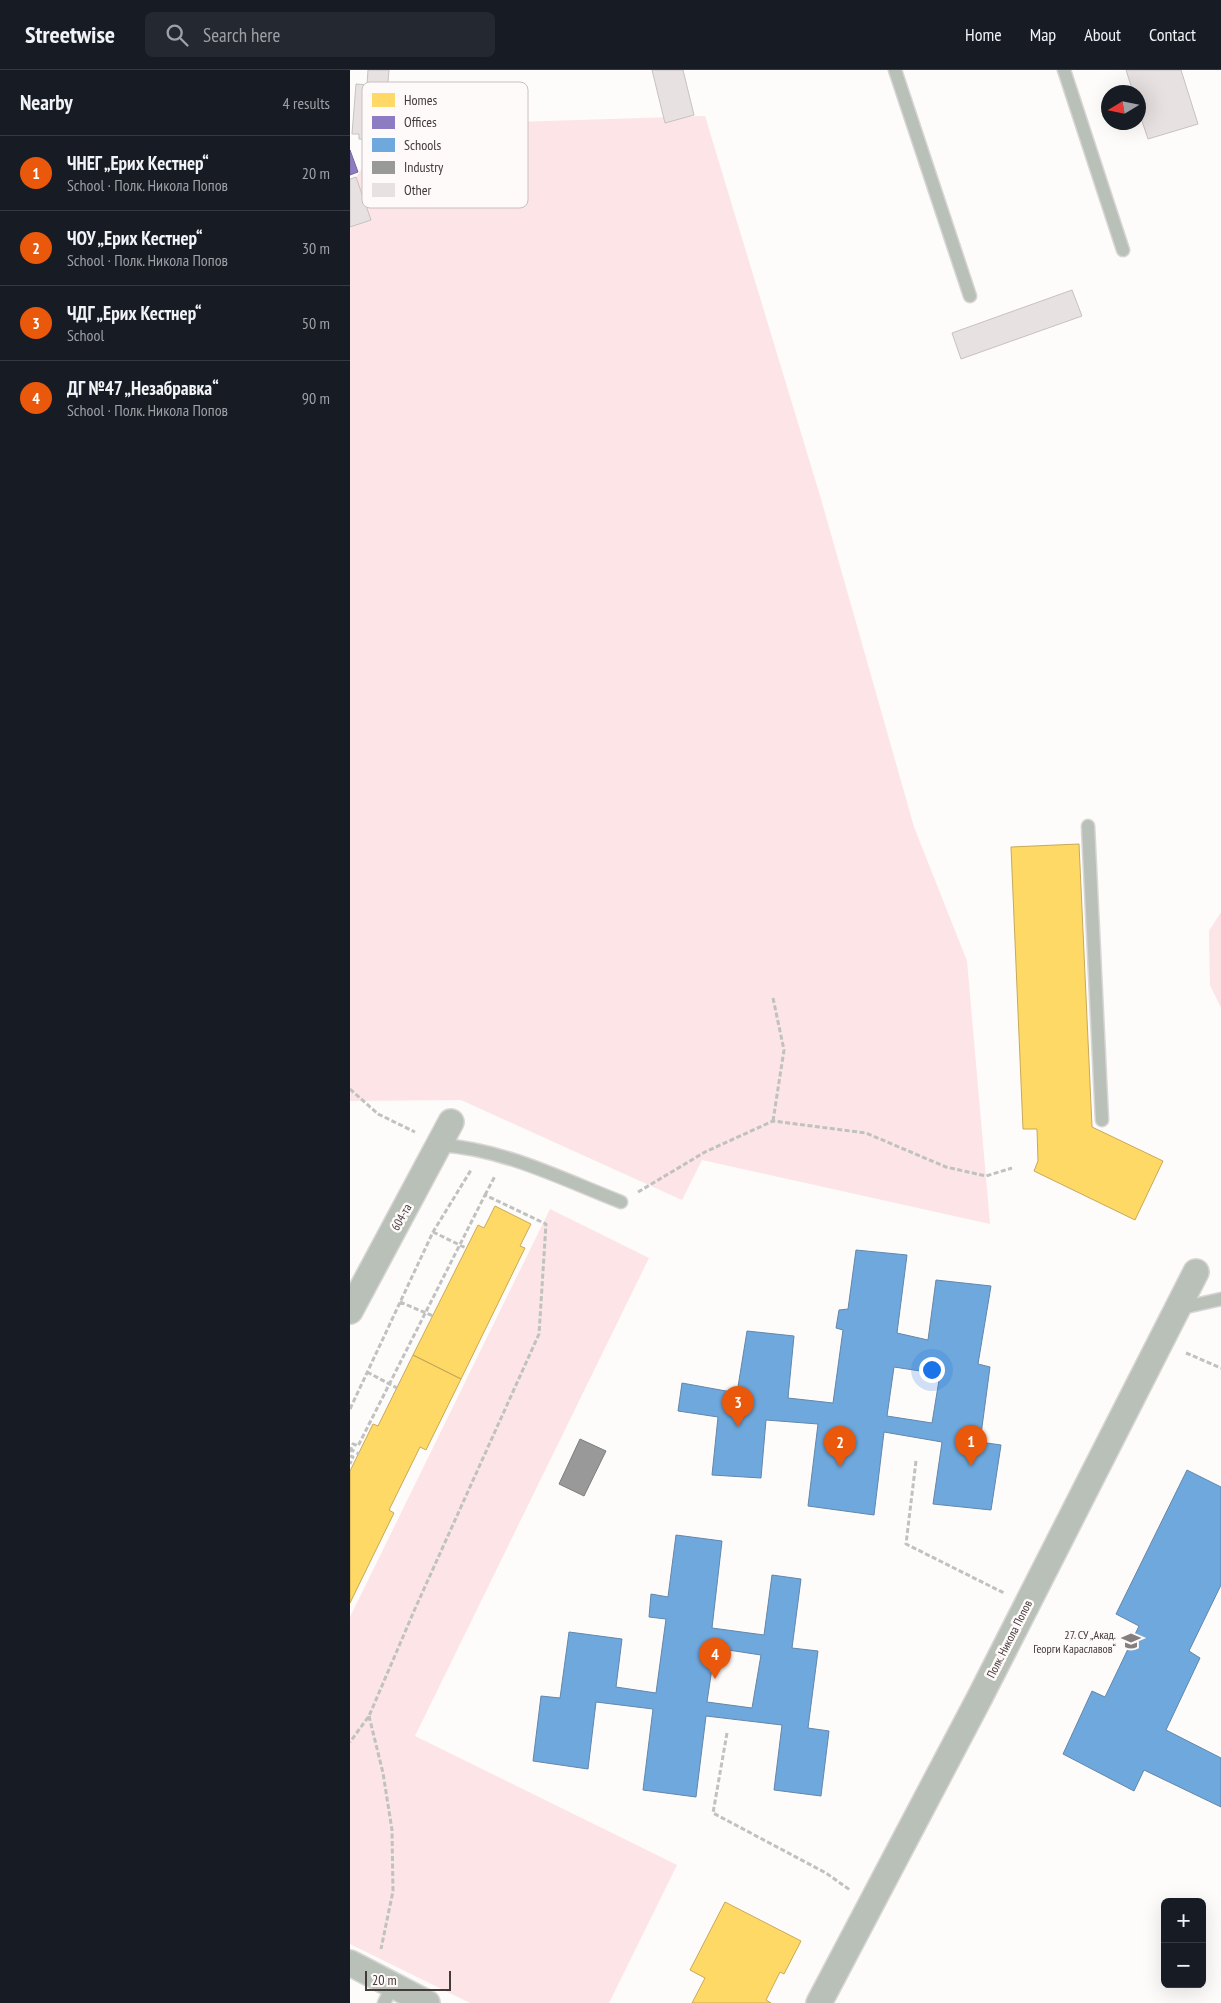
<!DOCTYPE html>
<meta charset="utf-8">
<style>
body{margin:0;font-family:"PT Sans Narrow",sans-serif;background:#242831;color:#f1f3f6}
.controls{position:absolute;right:15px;bottom:15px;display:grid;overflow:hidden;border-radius:8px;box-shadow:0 5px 20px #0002}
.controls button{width:45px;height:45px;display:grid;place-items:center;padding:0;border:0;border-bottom:1px solid #363941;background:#171b24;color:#f1f3f6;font:25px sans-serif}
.compass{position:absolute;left:751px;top:15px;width:45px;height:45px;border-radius:50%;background:#171b24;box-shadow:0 5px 20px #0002;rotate:260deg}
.scale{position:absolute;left:15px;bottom:12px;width:86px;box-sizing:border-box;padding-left:5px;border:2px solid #433a3a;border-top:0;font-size:14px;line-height:18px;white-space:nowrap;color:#433a3a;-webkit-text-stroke:4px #fffafa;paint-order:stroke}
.you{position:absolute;left:581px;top:1299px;width:18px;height:18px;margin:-12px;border:4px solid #fff;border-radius:50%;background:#1a73e8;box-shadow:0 0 0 8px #1a73e833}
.badge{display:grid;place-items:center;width:32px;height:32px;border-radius:50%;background:#ea580c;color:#fff;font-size:16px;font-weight:700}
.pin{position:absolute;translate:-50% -41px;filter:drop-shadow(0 1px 2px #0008)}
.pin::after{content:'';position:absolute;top:26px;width:18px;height:15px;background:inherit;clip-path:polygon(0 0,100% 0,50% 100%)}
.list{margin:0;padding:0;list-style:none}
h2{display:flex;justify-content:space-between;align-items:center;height:65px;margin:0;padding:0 20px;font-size:21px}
h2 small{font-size:16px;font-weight:400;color:#9ea1a6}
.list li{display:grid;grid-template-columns:32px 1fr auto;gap:15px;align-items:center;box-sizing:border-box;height:75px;padding:0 20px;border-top:1px solid #363941}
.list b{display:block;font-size:19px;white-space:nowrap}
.list p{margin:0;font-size:16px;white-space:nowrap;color:#9ea1a6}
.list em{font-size:16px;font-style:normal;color:#9ea1a6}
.icon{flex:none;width:28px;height:28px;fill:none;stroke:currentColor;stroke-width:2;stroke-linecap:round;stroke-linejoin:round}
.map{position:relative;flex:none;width:871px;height:1933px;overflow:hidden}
header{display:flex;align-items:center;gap:30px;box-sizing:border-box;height:70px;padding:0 25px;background:#171b24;border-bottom:1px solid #363941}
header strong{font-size:24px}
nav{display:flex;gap:28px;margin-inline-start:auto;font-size:18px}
.search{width:350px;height:45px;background:#242831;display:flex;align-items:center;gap:12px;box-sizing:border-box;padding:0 18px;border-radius:8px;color:#9ea1a6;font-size:19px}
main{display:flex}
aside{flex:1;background:#171b24}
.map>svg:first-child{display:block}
</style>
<header>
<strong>Streetwise</strong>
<div class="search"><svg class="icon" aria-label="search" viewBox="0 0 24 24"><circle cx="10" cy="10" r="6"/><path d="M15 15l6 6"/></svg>Search here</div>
<nav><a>Home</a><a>Map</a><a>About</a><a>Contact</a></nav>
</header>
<main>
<aside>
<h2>Nearby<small>4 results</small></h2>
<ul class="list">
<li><span class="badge">1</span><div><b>ЧНЕГ „Ерих Кестнер“</b><p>School · Полк. Никола Попов</p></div><em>20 m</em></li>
<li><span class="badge">2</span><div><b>ЧОУ „Ерих Кестнер“</b><p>School · Полк. Никола Попов</p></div><em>30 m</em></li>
<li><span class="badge">3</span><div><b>ЧДГ „Ерих Кестнер“</b><p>School</p></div><em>50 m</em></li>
<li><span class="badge">4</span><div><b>ДГ №47 „Незабравка“</b><p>School · Полк. Никола Попов</p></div><em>90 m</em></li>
</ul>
</aside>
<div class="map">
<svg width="871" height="1933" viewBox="0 0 871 1933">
<rect width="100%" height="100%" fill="#fefbfb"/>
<path fill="#fde4e6" d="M 355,46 L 471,429 L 564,757 L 617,891 L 640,1154 L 352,1090 L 332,1130 L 111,1030 L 0,1031 L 0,117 L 39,56 Z
M 871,842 L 871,938 L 860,915 L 859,861 Z
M 200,1139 L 299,1188 L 65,1666 L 327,1795 L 259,1933 L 120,1933 L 0,1874 L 0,1547 Z"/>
<path fill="#ffd966" stroke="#c7a959" d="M 729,774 L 742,1057 L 813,1091 L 785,1150 L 684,1101 L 688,1091 L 687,1059 L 673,1059 L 661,777 Z
M 145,1136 L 181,1154 L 170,1176 L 175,1178 L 111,1309 L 63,1285 L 128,1155 L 134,1158 Z
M 63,1285 L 111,1309 L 76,1380 L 70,1377 L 39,1440 L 44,1443 L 0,1533 L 0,1401 L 23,1354 L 28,1356 Z
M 375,1832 L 451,1871 L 434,1904 L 430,1902 L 416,1930 L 421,1933 L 342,1933 L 355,1908 L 340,1900 Z"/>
<path fill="#8e7cc3" stroke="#78689a" d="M 0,80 L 8,102 L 0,105 Z"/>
<path fill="#6fa8dc" stroke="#6287ab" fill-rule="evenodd" d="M 506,1180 L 557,1185 L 547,1263 L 578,1270 L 586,1210 L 641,1216 L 628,1294 L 640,1297 L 630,1372 L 651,1375 L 641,1440 L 583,1434 L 592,1372 L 534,1362 L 524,1445 L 458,1436 L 468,1354 L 416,1350 L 411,1408 L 362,1405 L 368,1347 L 328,1341 L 332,1313 L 387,1323 L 397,1261 L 444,1266 L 438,1328 L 483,1333 L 493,1260 L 486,1258 L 489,1240 L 498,1239 ZM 544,1297 L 590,1304 L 582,1353 L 537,1346 Z
M 837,1400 L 871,1417 L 871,1515 L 839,1581 L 850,1588 L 816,1660 L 871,1688 L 871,1737 L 794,1700 L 784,1721 L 713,1684 L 742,1621 L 755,1627 L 789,1556 L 766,1544 Z
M 326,1465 L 372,1471 L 362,1558 L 414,1565 L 422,1505 L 451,1509 L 442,1578 L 468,1581 L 458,1658 L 479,1661 L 471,1726 L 424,1720 L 432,1655 L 356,1646 L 346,1727 L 293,1720 L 303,1639 L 246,1632 L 238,1699 L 183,1691 L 191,1626 L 210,1628 L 219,1562 L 272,1569 L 266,1617 L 306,1623 L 316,1549 L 299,1547 L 301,1524 L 318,1527 ZM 365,1578 L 411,1585 L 402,1638 L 357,1632 Z"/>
<path fill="#999" stroke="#7f7c7c" d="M 230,1369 L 256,1381 L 234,1426 L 209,1414 Z"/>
<path fill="#e7e1e1" stroke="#c7c1c2" d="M 18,0 L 39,0 L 33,71 L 9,69 L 9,64 L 2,64 L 6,14 L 17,15 Z
M 302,0 L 333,0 L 344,45 L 315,53 Z
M 776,0 L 831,0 L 848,54 L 798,69 L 788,39 L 788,22 L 783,22 Z
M 6,107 L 21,150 L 0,157 L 0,109 Z
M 722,220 L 732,246 L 611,289 L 602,263 Z"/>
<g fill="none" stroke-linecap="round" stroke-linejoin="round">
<g stroke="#d8d5d5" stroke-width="15">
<path id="lane" d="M 545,0 L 620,226
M 714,0 L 773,180
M 738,756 L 752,1050
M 90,1075 C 154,1079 212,1109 271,1132
M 827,1239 L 871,1229
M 34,1933 L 43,1915"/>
</g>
<g stroke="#d8d5d5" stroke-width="28">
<path id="street" d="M 0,1241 L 101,1052
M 0,1893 L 77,1933
M 469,1933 L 630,1627 L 846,1202"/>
</g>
<path stroke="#bfc2be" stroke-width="3" stroke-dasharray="5 2.5" stroke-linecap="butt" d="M 0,1019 L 28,1044 L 65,1062
M 423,1051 L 434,980 L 423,928
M 288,1122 L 355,1082 L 423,1051 L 516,1063 L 596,1097 L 636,1106 L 662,1098
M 135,1125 L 145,1106
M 83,1162 L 116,1178
M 50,1232 L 83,1246
M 836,1283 L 871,1298
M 17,1302 L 47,1318
M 0,1339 L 83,1162 L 121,1100
M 0,1379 L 9,1384
M 0,1382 L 3,1374 L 8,1376 L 135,1125 L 196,1154 L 189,1264 L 64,1541 L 19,1646 L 0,1672
M 0,1386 L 3,1387 L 0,1394
M 566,1391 L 556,1474 L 654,1523
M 19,1646 L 33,1703 L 42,1760 L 43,1821 L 31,1879
M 377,1663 L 363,1743 L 476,1803 L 500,1820"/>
<use href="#lane" stroke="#b8c0b7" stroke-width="12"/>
<use href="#street" stroke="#b8c0b7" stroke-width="25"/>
</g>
<defs>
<g id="school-bare" transform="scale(1.5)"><path d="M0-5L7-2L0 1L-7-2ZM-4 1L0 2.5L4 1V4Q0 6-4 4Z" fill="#847e7e" stroke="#fffafa" stroke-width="2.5" paint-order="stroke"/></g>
</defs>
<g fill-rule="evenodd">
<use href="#school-bare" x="781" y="1571"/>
</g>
<g text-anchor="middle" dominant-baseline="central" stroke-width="5" stroke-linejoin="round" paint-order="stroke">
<g font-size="12" fill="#433a3a" stroke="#fffafa">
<text transform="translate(51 1147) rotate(-61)">604-та</text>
<text transform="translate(659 1569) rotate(-63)">Полк. Никола Попов</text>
</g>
<g font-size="12" fill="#433a3a" stroke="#fffafa" text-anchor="end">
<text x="766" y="1564">27. СУ „Акад.<tspan x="766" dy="14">Георги Караславов“</tspan></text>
</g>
</g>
<rect x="12" y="12" width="166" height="126" rx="8" fill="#fffafa" stroke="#c7c0c0" stroke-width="1"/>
<rect x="22" y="23" width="23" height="14" fill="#ffd966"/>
<rect x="22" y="46" width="23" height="13" fill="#8e7cc3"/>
<rect x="22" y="68" width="23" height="14" fill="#6fa8dc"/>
<rect x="22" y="91" width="23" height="13" fill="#999"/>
<rect x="22" y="113" width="23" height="14" fill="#e7e1e1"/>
<g font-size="14" fill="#433a3a">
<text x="54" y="35">Homes</text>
<text x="54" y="57">Offices</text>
<text x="54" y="80">Schools</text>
<text x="54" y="102">Industry</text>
<text x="54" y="125">Other</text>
</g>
</svg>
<div class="controls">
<button>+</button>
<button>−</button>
</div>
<svg class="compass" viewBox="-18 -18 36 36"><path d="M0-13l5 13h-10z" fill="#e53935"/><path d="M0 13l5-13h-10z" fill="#9ea1a6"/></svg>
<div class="scale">20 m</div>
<div class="you"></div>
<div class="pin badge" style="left:621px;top:1396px">1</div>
<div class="pin badge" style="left:490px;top:1397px">2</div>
<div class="pin badge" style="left:388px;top:1357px">3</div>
<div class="pin badge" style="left:365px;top:1609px">4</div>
</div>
</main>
